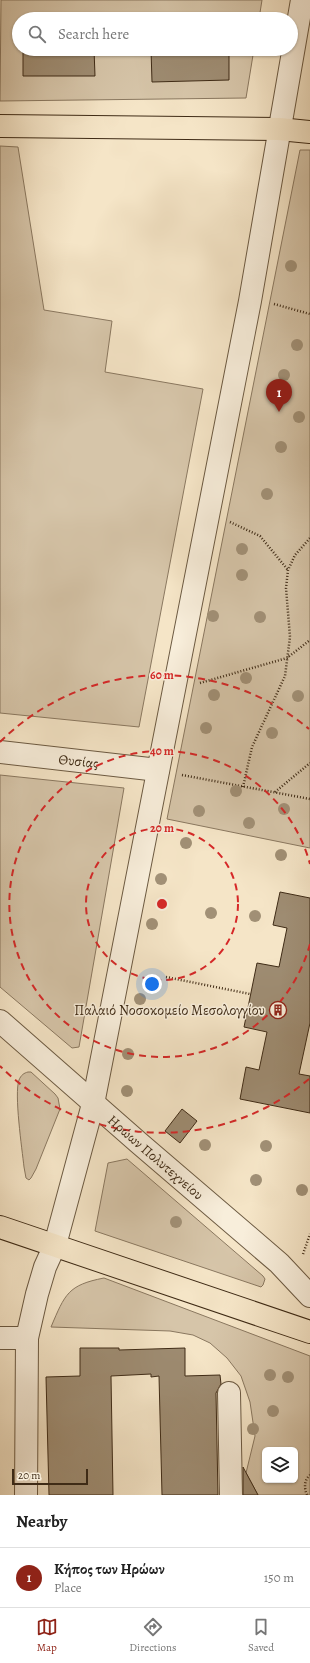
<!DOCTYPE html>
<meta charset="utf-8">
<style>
body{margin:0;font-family:Alegreya,serif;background:#f6f6f6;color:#222}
.controls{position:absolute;right:12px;bottom:12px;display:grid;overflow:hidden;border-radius:6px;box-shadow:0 1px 3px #0004}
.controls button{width:36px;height:36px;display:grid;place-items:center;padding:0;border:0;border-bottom:1px solid #e0e0e0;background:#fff;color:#222;font:20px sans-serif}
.scale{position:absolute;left:12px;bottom:10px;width:76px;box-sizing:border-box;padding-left:4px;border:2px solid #3f2b16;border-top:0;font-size:11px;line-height:14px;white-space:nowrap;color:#3f2b16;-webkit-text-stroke:3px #f8eedb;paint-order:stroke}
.you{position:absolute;left:152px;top:984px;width:14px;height:14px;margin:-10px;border:3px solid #fff;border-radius:50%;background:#1a73e8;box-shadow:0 0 0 6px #1a73e833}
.badge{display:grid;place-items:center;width:26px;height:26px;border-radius:50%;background:#8f2418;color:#fff;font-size:13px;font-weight:700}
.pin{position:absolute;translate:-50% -33px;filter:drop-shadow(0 1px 2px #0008)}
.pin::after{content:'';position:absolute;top:21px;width:14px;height:12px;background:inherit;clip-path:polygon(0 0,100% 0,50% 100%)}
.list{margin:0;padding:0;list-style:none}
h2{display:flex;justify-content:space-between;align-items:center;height:52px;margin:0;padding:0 16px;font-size:17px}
h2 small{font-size:13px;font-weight:400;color:#767676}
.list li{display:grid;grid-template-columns:26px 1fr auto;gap:12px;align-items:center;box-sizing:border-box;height:60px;padding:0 16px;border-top:1px solid #e0e0e0}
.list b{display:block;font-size:15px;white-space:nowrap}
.list p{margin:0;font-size:13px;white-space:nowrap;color:#767676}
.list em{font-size:13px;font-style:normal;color:#767676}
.icon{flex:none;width:22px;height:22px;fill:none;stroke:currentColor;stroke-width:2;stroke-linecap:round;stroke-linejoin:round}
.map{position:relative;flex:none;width:310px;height:1495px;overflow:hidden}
.search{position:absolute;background:#fff;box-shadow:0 1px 3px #0004;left:12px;right:12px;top:12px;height:44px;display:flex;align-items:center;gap:10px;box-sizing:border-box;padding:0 14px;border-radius:22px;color:#767676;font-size:15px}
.sheet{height:112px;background:#fff}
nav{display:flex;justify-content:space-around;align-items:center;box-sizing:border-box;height:56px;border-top:1px solid #e0e0e0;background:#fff;font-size:11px;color:#767676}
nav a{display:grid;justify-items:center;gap:2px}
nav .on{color:#8f2418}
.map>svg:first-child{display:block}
</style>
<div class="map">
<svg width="310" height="1495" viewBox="0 0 310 1495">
<rect width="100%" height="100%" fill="#f5e5c7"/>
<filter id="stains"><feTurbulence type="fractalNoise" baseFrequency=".005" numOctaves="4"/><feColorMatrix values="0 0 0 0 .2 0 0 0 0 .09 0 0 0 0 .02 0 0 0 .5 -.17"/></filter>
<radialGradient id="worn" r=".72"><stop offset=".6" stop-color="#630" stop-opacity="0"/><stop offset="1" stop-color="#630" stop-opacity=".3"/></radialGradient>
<path fill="#d6c5a9" stroke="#8a7860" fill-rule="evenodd" d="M 1,0 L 262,0 L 259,19 L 19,19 L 19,49 L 254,49 L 246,98 L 0,101 Z
M 0,146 L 18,147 L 44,310 L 112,321 L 105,372 L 203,389 L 139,727 L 0,713 Z
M 300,150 L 310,150 L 310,848 L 167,819 Z
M 0,775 L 124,788 L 79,1047 L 72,1048 L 0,987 Z
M 28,1072 L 31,1072 L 55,1094 L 58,1098 L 60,1109 L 36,1169 L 31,1178 L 29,1180 L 26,1178 L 24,1167 C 22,1149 14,1094 19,1080 C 21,1075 24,1073 28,1072 Z
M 127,1159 L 263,1276 L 265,1279 L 263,1285 L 261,1287 L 95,1231 L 108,1163 Z
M 104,1278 L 310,1356 L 310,1495 L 258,1495 L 246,1473 L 255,1436 L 250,1402 L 241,1376 L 227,1358 L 210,1343 L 193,1335 L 170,1331 L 51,1327 C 65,1294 68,1285 104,1278 ZM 265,1450 L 295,1450 L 295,1480 L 265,1480 Z"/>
<path fill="#9e8c72" stroke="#3f2b16" d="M 23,49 L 94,49 L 95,76 L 23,76 Z
M 151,49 L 229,49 L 229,80 L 152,82 Z
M 280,892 L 310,898 L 310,1023 L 299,1074 L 310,1076 L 310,1113 L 240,1099 L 246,1067 L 259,1070 L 267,1032 L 244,1027 L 257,963 L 279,967 L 287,928 L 273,925 Z
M 182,1109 L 197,1121 L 180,1143 L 165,1131 Z
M 80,1348 L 119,1348 L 119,1350 L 185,1348 L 185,1376 L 220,1375 L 221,1384 L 216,1393 L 218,1495 L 162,1495 L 159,1376 L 151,1377 L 151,1374 L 111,1376 L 113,1495 L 49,1495 L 46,1377 L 80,1376 Z
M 243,1467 L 258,1495 L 243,1495 Z"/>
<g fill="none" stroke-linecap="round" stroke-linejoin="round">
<g stroke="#6c5a42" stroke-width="24">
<g id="minor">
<path id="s1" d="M 0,752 L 158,770"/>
<path id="s2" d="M 0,1021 L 139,1143 L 279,1263 L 310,1296"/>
<path d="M 0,1338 L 27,1338"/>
<path d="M 229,1393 L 231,1495"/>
<path d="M 26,1495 L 27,1338 L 37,1294 L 45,1267 L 55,1245 L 93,1104 L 250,301 L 302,0"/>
</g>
</g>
<g stroke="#3f2b16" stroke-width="24">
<path id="major" d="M 0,126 L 279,129 L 310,132
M 0,1227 L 310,1332"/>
</g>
<path stroke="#3f2b16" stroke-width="2.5" stroke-dasharray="1 2" stroke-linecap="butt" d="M 274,304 L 310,314
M 230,522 L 260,536 L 288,570
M 200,683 L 287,658 L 310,640
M 182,775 L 310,799
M 243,787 L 252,747 L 285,676 L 290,637 L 286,588 L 288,570 L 295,555 L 310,538
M 275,792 L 310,763
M 166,977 L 250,994
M 303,1254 L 310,1234
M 307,1495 C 304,1488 304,1480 310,1475"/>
<use href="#minor" stroke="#f8eedb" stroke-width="22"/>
<use href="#major" stroke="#f5e5c7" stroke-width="22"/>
</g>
<g fill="#a19076">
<circle cx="291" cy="266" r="6"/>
<circle cx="297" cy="345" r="6"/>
<circle cx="284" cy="375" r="6"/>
<circle cx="299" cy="417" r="6"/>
<circle cx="281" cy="447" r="6"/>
<circle cx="267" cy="494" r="6"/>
<circle cx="242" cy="549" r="6"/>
<circle cx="242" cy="575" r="6"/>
<circle cx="213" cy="616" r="6"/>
<circle cx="260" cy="617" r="6"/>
<circle cx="246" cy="678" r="6"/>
<circle cx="214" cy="695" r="6"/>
<circle cx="298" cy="696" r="6"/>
<circle cx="206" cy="728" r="6"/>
<circle cx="272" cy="733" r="6"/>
<circle cx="236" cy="791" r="6"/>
<circle cx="284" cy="809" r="6"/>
<circle cx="199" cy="811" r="6"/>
<circle cx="249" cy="823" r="6"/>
<circle cx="186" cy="843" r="6"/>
<circle cx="281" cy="855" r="6"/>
<circle cx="161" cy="879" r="6"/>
<circle cx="211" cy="913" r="6"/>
<circle cx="255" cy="916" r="6"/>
<circle cx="152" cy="924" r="6"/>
<circle cx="140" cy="999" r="6"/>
<circle cx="128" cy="1054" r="6"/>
<circle cx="127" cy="1091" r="6"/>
<circle cx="205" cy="1145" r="6"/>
<circle cx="266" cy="1146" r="6"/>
<circle cx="256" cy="1180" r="6"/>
<circle cx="302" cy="1190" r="6"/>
<circle cx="176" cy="1222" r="6"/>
<circle cx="270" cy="1375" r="6"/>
<circle cx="288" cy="1377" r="6"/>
<circle cx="273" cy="1411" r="6"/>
<circle cx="253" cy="1429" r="6"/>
</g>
<g fill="none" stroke="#d62828" stroke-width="2" stroke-dasharray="7 5">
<circle cx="162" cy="904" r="76"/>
<path d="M310 944A153 153 0 1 1 310 864"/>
<path d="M309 1079A229 229 0 0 1 0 1066M0 742A229 229 0 0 1 309 729"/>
</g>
<defs>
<g id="building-ring" transform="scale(0.9)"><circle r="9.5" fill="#f8eedb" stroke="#8f2418" stroke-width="1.5"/><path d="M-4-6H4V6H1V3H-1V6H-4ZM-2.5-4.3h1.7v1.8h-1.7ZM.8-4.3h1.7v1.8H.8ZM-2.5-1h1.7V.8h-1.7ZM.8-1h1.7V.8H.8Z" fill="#8f2418"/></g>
</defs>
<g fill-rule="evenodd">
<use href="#building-ring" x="278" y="1010"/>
</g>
<g text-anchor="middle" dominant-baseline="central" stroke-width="3" stroke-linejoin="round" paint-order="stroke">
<g font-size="14" fill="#3f2b16" stroke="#f8eedb">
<text stroke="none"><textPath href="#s1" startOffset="79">Θυσίας</textPath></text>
<text stroke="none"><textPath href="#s2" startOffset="207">Ηρώων Πολυτεχνείου</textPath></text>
</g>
<g font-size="14" fill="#3f2b16" stroke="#f8eedb" text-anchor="end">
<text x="265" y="1010">Παλαιό Νοσοκομείο Μεσολογγίου</text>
</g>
</g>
<circle cx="162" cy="904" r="6" fill="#d62828" stroke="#f8eedb" stroke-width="2"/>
<g font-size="12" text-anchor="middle" font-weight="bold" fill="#d62828" stroke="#f8eedb" stroke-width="3" stroke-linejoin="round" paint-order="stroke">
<text x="162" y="679">60 m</text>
<text x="162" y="755">40 m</text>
<text x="162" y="832">20 m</text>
</g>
<rect width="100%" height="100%" filter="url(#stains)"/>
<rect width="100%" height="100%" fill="url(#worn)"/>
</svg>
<div class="controls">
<button><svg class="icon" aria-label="layers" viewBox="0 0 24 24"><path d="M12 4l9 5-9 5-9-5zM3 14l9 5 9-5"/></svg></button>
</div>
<div class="scale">20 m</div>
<div class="you"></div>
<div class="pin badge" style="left:279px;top:412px">1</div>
<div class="search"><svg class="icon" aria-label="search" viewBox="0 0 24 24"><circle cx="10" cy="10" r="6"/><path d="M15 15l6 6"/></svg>Search here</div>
</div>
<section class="sheet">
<h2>Nearby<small></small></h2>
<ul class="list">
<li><span class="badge">1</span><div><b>Κήπος των Ηρώων</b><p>Place</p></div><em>150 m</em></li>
</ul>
</section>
<nav>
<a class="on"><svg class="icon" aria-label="map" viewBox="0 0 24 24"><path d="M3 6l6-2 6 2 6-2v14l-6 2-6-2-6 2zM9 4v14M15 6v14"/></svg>Map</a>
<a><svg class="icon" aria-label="directions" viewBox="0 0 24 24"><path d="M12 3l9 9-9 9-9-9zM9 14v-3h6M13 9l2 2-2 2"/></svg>Directions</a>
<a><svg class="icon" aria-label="saved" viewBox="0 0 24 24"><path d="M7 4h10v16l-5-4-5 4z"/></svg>Saved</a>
</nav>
